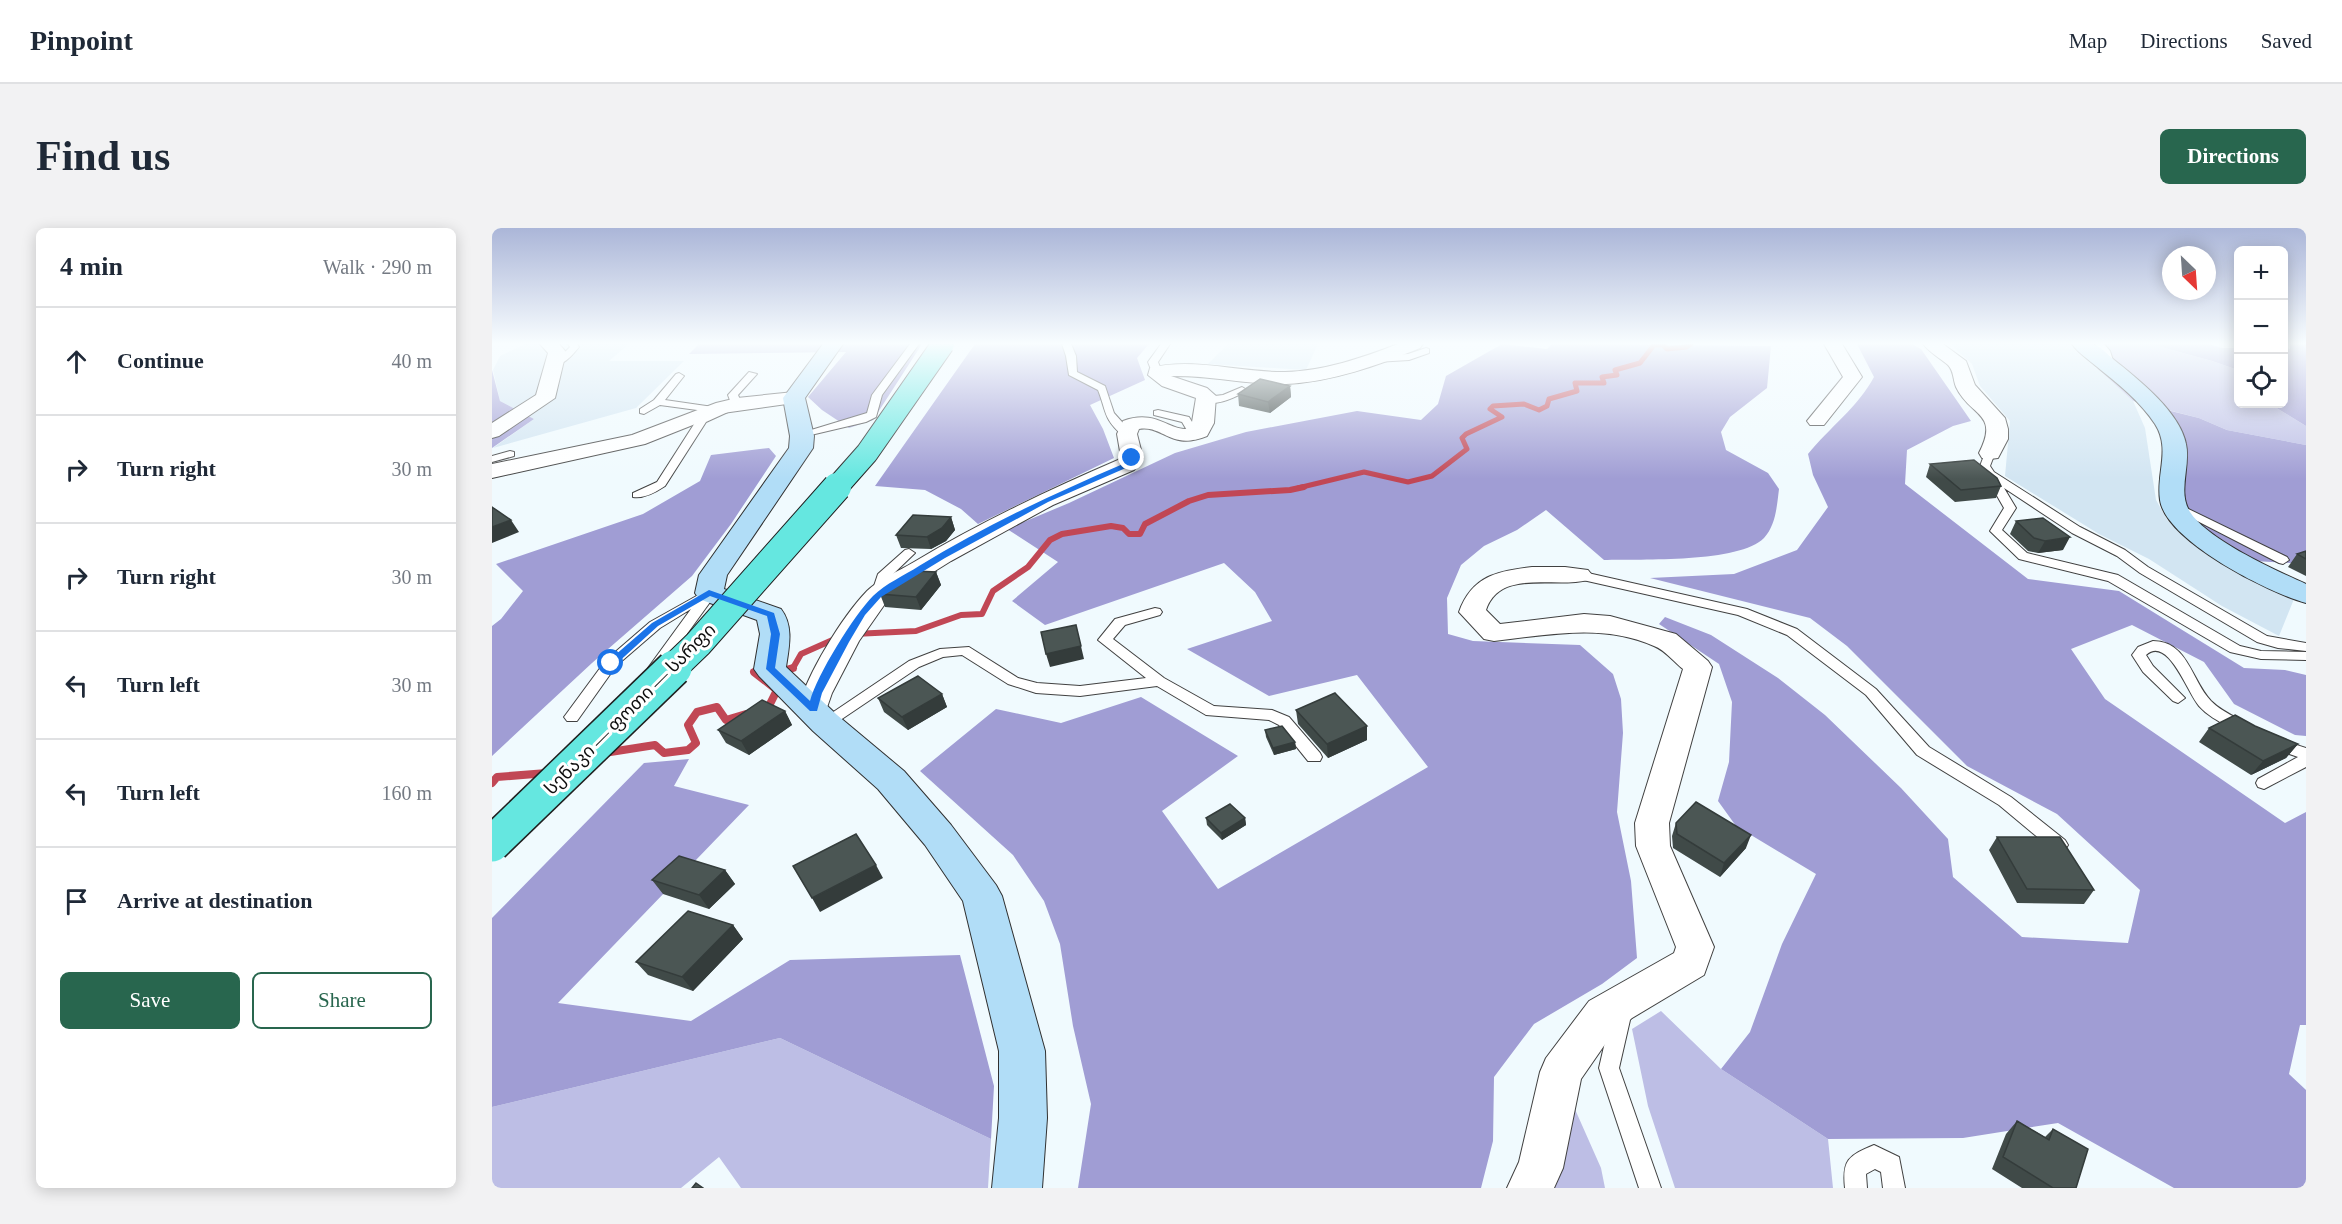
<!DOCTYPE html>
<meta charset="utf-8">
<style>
body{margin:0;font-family:"Times New Roman","Noto Sans Georgian",serif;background:#f2f2f3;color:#1f2937}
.controls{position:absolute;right:18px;top:18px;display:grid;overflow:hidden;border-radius:9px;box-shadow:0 3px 15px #0003}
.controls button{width:54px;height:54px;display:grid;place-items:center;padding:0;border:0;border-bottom:2px solid #e0e1e3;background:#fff;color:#1f2937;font:30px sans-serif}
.compass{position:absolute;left:1670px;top:18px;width:54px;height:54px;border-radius:50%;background:#fff;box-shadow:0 3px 15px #0003;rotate:155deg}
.stop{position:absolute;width:18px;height:18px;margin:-14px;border:4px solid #1a73e8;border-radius:50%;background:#fff}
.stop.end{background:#1a73e8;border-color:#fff;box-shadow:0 2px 6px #0008}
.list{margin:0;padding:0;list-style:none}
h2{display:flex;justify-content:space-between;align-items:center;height:78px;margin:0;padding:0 24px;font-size:26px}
h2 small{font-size:20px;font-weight:400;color:#747a83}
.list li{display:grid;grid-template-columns:39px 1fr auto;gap:18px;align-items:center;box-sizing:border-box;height:108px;padding:0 24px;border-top:2px solid #e0e1e3}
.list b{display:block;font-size:22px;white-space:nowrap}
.list em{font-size:20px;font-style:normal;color:#747a83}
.actions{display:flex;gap:12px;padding:18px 24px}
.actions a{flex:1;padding:14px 0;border:2px solid #28664e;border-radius:9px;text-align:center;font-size:21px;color:#28664e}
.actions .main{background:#28664e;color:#fff}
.icon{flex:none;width:33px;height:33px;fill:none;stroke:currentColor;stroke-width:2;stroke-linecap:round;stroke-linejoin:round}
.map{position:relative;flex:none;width:1814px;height:960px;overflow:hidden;border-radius:9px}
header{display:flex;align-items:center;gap:36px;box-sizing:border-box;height:84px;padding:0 30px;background:#fff;border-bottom:2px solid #e0e1e3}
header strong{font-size:28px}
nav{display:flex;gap:33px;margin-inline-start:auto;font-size:21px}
.intro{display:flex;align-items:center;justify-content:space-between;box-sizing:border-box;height:144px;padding:0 36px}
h1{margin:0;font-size:42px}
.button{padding:15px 27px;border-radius:9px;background:#28664e;color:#fff;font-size:21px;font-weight:700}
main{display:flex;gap:36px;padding:0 36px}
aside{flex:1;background:#fff;border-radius:9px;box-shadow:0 3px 15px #0003}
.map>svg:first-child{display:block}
</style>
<header>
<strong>Pinpoint</strong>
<nav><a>Map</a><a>Directions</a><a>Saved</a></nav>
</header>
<div class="intro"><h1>Find us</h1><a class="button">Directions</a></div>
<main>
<aside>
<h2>4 min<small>Walk · 290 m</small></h2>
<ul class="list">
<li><svg class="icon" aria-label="ahead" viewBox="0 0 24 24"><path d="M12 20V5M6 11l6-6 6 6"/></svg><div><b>Continue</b></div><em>40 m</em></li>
<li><svg class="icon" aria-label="right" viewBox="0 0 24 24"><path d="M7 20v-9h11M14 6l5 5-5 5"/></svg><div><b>Turn right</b></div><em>30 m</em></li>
<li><svg class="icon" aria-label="right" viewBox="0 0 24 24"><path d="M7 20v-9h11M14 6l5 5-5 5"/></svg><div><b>Turn right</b></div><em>30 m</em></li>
<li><svg class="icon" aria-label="left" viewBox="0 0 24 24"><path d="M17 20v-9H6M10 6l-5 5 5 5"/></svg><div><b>Turn left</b></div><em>30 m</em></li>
<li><svg class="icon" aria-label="left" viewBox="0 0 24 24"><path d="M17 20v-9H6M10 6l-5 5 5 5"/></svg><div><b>Turn left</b></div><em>160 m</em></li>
<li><svg class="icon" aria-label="arrive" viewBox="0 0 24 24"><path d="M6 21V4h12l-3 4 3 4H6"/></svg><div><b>Arrive at destination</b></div></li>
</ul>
<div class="actions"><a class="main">Save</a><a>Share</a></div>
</aside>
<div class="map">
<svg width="1814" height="960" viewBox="0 0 1814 960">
<rect width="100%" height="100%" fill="#f0fafe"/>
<path fill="#d2e5f2" d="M 33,116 L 137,116 L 117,133 L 192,133 L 144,180 L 1,220 L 42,191 L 8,173 L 1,142 L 8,128 Z
M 736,116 L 826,116 L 814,142 L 716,136 Z
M 1458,116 L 1579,116 L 1618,150 L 1641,173 L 1653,200 L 1664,272 L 1676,293 L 1723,327 L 1802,371 L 1787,408 L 1730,378 L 1657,331 L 1607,306 L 1513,248 L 1518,193 L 1488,158 L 1480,136 Z"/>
<path fill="#bdbee5" d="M 1579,116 L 1658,116 L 1720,133 L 1746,142 L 1746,176 L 1778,176 L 1814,198 L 1814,217 L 1735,202 L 1707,190 L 1641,173 Z
M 1169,783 L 1229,841 L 1336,911 L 1341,960 L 1183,960 L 1156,878 L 1140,801 Z
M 288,810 L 499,911 L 496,960 L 249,960 L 227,929 L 189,960 L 0,960 L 0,879 Z
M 1078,870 L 1109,940 L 1113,960 L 1061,960 Z"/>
<path fill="#a09dd4" d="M 207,116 L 430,116 L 381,192 L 357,200 L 330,182 L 316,169 L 354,124 L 197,126 Z
M 483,116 L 657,116 L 645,130 L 653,152 L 598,177 L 611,201 L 622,230 L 486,296 L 469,281 L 433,262 L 383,258 Z
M 1010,116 L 1055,121 L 1060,116 L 1279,118 L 1275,160 L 1238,189 L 1229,204 L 1234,222 L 1276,245 L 1287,261 C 1285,277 1284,297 1272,310 C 1248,335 1149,331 1112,332 L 1054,282 L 1025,302 L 992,318 L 969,337 L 955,370 L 956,406 L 981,413 L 1088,417 L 1121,446 L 1129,471 L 1131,505 L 1125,584 L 1139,653 L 1145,730 L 1110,756 L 1042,796 L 1002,849 L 1001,913 L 989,960 L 586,960 L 599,876 L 581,798 L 568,716 L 552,673 L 521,627 L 428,543 L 504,481 L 569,495 L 649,469 L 746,528 L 670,583 L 726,661 L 936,539 L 865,447 L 777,468 L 695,421 L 780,393 L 763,364 L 732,335 L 553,397 L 520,373 L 566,334 L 515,301 L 577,275 L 683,225 L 754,204 L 865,183 L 929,192 L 946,176 L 954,148 Z
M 1365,116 L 1420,116 L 1429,121 L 1479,193 L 1461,198 L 1415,222 L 1413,256 L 1536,351 L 1627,363 L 1752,440 L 1793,442 L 1814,447 L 1814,508 L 1803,507 L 1742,476 L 1712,434 L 1640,397 L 1579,421 L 1613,471 L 1793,595 L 1814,584 L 1814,797 L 1808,797 L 1797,846 L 1814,862 L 1814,960 L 1682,960 L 1566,895 L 1471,910 L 1336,911 L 1229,841 L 1258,804 L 1290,716 L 1324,646 L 1244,598 L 1226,573 L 1237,534 L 1240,474 L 1227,436 L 1167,396 L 1173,389 L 1219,407 L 1286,450 L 1333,487 L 1409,560 L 1456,611 L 1461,649 L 1530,709 L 1636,715 L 1648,662 L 1565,586 L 1475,538 L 1355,418 L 1318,390 L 1158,350 L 1242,346 L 1305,322 L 1336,279 L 1321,247 L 1316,226 C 1337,200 1366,179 1382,149 Z
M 1658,116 L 1717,116 L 1730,120 L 1746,120 L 1746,142 L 1720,133 Z
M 1798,116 L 1814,116 L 1814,198 L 1778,176 L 1792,176 L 1792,120 L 1798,121 Z
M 0,142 L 8,173 L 42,191 L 0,220 Z
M 1659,178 L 1707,190 L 1735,202 L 1814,217 L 1814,336 L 1746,332 L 1695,299 L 1683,237 Z
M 277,220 L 284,228 L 239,296 L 200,348 L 100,435 L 0,528 L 0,398 L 9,391 L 31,363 L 4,336 L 151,286 L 208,253 L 219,227 Z
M 197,531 L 182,558 L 257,577 L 66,775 L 199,793 L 298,732 L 468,727 L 502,858 L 499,911 L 288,810 L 0,879 L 0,690 L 152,535 Z"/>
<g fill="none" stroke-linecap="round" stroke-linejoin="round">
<path stroke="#c14755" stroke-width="5" d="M 806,260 L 872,244 L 916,254 L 940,248 L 975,221 L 970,210 L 974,206 L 1010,189 L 998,181 L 1001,178 L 1032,176 L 1047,182 L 1055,178 L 1057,171 L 1085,163 L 1083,155 L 1112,155 L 1110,149 L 1125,147 L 1123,142 L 1148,135 L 1162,117 L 1171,117 L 1175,121 L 1194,119 L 1199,116"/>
<path stroke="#c14755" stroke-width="6" d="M 362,406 L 424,403 L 469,387 L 490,386 L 501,363 L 536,339 L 558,312 L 570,306 L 619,298 L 631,300 L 637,306 L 648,306 L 653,296 L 697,273 L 716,267 L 798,262 L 812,259
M 297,441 L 301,440 L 309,426 L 345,410"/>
<path stroke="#c14755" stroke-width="8" d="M 271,441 L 262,444 L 285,462 L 276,480 L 271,481
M 288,444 L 301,440
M 112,525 L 163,517 L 172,525 L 196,522 L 204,515 L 196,497 L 205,484 L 225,479 L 234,492 L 254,486
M 0,555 L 5,549 L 55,545"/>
<g stroke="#414141" stroke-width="2">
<path id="lane" d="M 76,116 L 85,116 L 87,119 C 79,129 70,139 57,138 L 57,134 L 68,129 L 78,119 Z
M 418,116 L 427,116 L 390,167 L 384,189 L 374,194 L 306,210 L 306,206 L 375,185 L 380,167 Z
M 570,116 L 579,116 L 584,128 L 585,144 L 613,158 L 622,185 L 639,204 L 639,208 L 631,208 C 611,190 615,185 606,162 L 577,147 L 574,128 Z
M 669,116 L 678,116 L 666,134 L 670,144 L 665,147 L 660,144 L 656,134 Z
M 1603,116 L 1612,116 L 1618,123 L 1623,139 L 1621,141 L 1615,141 L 1609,124 Z
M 934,120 L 937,121 L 937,125 L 917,132 L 884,134 L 879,131 L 884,128 L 916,126 Z
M 257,144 L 265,146 L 246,167 L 250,176 L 249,178 L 214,194 L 173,258 C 164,264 152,271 141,269 L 141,265 L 165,254 L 206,190 L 220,184 L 168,177 L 152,186 L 148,185 L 148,181 L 162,172 L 184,146 L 187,145 L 192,148 L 173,172 L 228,180 L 239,175 L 236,167 Z
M 750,159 L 755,162 L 753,164 C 741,170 721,180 709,172 L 714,169 L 731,167 Z
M 666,182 L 697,189 L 708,207 L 699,209 L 690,194 L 662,187 L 662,183 Z
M 1498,222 L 1503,225 L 1498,238 L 1502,244 L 1588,299 L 1633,322 L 1656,339 L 1775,408 L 1814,415 L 1814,423 L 1786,420 L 1765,414 L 1648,345 L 1625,328 L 1580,305 L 1512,260 L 1524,280 L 1510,302 L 1535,325 L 1626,347 L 1748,418 L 1769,423 L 1814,424 L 1814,432 L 1769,431 L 1738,424 L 1616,353 L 1527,331 L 1498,303 L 1512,280 L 1488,238 L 1493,225 Z
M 18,223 L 22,224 L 22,228 L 0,234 L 0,228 Z
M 1682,274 L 1795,329 L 1797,332 L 1791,336 L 1787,335 L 1678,279 L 1676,277 Z
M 417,321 L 423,325 L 397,350 L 391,370 L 381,370 L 379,367 L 386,346 L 413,322 Z
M 1087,343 L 1255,381 L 1305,401 L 1384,461 L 1437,519 L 1519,569 L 1573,612 L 1576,617 L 1573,622 L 1567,624 L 1561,622 L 1507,577 L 1425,527 L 1374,467 L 1295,407 L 1246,387 L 1082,350 L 1081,347 Z
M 217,361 L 224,365 L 221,370 L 168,443 L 158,443 L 156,440 L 199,381 L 168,400 L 124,438 L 85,493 L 75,493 L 72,489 L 75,485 L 114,432 L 158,394 Z
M 663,380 L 668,381 L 670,384 L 668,387 L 633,397 L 621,411 L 672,450 L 722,478 L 780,482 L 797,489 L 828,525 L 830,529 L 828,533 L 816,533 L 787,497 L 777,492 L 714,487 L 665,458 L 588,468 L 544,465 L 516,456 L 470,427 L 451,429 L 427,439 L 338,499 L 333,500 L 325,495 L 417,433 L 448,421 L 477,419 L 526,450 L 545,455 L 588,458 L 654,450 L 606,412 L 623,391 Z
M 1661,413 C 1696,413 1699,452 1719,473 C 1730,484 1745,490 1758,497 L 1761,501 L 1758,505 C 1750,507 1744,503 1737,499 C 1726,493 1715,487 1707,478 C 1695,464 1676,407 1654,427 L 1661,438 L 1693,470 L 1686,475 L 1681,473 L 1651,444 L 1640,427 L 1646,419 Z
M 1783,510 L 1814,520 L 1814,539 L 1772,561 L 1766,559 L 1764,555 L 1766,551 L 1806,529 L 1777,519 L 1775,515 L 1777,511 Z
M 1136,772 L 1143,775 L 1146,781 L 1138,792 L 1127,840 L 1169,960 L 1147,960 L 1107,840 L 1119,788 L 1129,775 Z
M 1382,917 L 1407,929 L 1413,960 L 1391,960 L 1389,944 L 1383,941 L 1374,946 L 1375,960 L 1353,960 C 1350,932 1356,928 1382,917 Z"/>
</g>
<g stroke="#414141" stroke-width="2">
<path id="street" d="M 48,116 L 67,116 L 74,124 L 63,170 L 7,208 L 0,210 L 0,195 L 44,167 L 56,125 Z
M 906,116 L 931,116 L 928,120 C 887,137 840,154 794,156 C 756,157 717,147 679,148 L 715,160 L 724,168 L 722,195 L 715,208 C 678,223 672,197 647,201 L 645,206 L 651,230 L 642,242 L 561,277 L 459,333 L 395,373 L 367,413 L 340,465 L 332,488 L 321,491 L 310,488 L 306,481 C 315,446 350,389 375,363 C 387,351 407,343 422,334 C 487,295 556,262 626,232 L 629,229 L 625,206 L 631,193 C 666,180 679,206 699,200 L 704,170 L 670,158 L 656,147 L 658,140 C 702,129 749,145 793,144 C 831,143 870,130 906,116 Z
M 1332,116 L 1350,116 L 1370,149 L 1332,197 L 1318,197 L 1315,193 L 1351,149 Z
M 1431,116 L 1451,116 L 1474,133 L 1483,157 L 1513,190 L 1516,201 L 1516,211 L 1506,230 L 1498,231 L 1490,230 L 1487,225 C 1508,184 1478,189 1464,159 C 1461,152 1462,143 1456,137 C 1448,130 1438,125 1431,116 Z
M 302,164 L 309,166 L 312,170 L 309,174 L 231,185 L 153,216 L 0,250 L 0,236 L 140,207 L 224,175 L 245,170 Z
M 1040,339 L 1073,339 L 1096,342 L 1100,347 L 1096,352 C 1063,361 1008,340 994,382 L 1008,396 L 1092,386 L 1118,388 L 1184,406 L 1216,433 L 1220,439 L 1177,595 L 1178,618 L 1222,719 L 1212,747 L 1125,799 L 1089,851 L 1071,940 L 1062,960 L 1015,960 L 1027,934 L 1048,844 L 1054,830 L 1097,773 L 1182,725 L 1184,719 L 1144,618 L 1143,595 L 1191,441 C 1182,434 1173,422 1162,418 C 1110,395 1056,407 1002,413 L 992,411 L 967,384 C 980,348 1005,343 1040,339 Z"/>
</g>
<g stroke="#303030" stroke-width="2">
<path id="secondary" d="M 331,116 L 351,116 L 313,170 L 322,208 L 321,220 L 235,347 L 232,361 L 289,381 C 302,398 297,419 294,439 L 345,487 L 412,543 L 459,597 L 504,657 L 510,668 L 553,823 L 555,890 L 550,960 L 500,960 L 507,890 L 507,823 L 471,673 L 433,617 L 386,561 L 321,503 L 267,448 L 262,441 L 268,406 L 265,392 L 207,371 L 203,365 L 207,347 L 297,220 L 298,208 L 291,170 Z
M 1580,116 C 1587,116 1597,114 1603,117 C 1609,119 1616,127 1621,131 C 1646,151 1688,184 1694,216 C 1699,238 1685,264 1698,284 C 1716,312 1783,342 1814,356 L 1814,375 C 1777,365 1674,313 1668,272 C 1664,245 1679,221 1663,196 C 1648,173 1625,155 1604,138 C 1596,131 1586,125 1580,116 Z"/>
</g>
<use href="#lane" fill="#fff" fill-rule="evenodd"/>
<use href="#street" fill="#fff" fill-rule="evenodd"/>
<use href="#secondary" fill="#b1ddf7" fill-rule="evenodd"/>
<g stroke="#1f1f1f" stroke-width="24" stroke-linecap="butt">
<path id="highway-bridge-far2" d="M 344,260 L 375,225 L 451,116"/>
</g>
<g stroke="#1f1f1f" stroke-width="30" stroke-linecap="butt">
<path id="highway-bridge-far1" d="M 180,441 L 206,416 L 345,259"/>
</g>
<g stroke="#1f1f1f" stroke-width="38" stroke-linecap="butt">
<path id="highway-bridge" d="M 0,616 L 182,440"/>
</g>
<use href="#highway-bridge-far2" stroke="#65e7e0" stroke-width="22"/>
<use href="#highway-bridge-far1" stroke="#65e7e0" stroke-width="28"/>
<use href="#highway-bridge" stroke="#65e7e0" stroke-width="35"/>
</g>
<path fill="#404a48" d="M 798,158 L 799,169 L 778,185 L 747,178 L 746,166 Z
M 1438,236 L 1509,258 L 1504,270 L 1463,274 L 1434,249 Z
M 459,289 L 463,302 L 454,313 L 439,321 L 409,320 L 404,307 Z
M 1524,293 L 1571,322 L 1546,325 L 1536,323 L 1518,306 Z
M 1814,323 L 1814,348 L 1796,339 L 1805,326 Z
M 444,344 L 449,357 L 429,382 L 393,379 L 388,366 Z
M 450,466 L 455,479 L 416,502 L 392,484 L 386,470 Z
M 804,482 L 875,498 L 875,512 L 836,530 L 806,496 Z
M 293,483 L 300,497 L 257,527 L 234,515 L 226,502 Z
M 1763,498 L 1806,516 L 1794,530 L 1759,547 L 1707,514 L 1717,500 Z
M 773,502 L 803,514 L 804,521 L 782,527 L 774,509 Z
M 714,590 L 753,590 L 754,597 L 730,612 L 715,597 Z
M 1184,595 L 1254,620 L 1228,649 L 1181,620 L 1180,608 Z
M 1505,609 L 1602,662 L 1592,676 L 1525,675 L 1497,622 Z
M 233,642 L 243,656 L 217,681 L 171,666 L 160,652 Z
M 241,697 L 251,711 L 201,763 L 156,747 L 144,734 Z
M 1525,893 L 1553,909 L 1561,901 L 1584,960 L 1530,960 L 1500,941 L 1514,906 Z"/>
<path fill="#343c3b" d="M 798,158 L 799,169 L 778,185 L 776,174 Z
M 459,289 L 463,302 L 454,313 L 439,321 L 435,309 Z
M 19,292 L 27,304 L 0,315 L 0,299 Z
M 1578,309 L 1571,322 L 1546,325 L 1553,313 Z
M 444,344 L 449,357 L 429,382 L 424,369 Z
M 584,397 L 592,431 L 558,439 L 554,426 Z
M 450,466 L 455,479 L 416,502 L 410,489 Z
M 293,483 L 300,497 L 257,527 L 249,513 Z
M 875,498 L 875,512 L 836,530 L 835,516 Z
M 803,514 L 804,521 L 782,527 L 781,520 Z
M 1806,516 L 1794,530 L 1759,547 L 1771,533 Z
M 753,590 L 754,597 L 730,612 L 729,605 Z
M 1259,607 L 1254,620 L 1228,649 L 1232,635 Z
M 384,637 L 391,650 L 328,684 L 320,670 Z
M 233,642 L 243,656 L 217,681 L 207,667 Z
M 241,697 L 251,711 L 201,763 L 190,749 Z"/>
<path fill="#4b5654" stroke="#343c3b" stroke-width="1.5" d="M 768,151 L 798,158 L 776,174 L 746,166 Z
M 1482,232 L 1505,250 L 1509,258 L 1469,262 L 1438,236 Z
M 0,279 L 19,292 L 0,299 Z
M 421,287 L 459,289 L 450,300 L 435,309 L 404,307 Z
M 1551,290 L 1578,309 L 1553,313 L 1542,310 L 1524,293 Z
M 1814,323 L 1814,331 L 1805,326 Z
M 422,343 L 444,344 L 424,369 L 388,366 L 391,362 Z
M 584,397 L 589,418 L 554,426 L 549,404 Z
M 426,448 L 450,466 L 410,489 L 386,470 Z
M 843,465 L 875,498 L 835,516 L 804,482 Z
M 270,472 L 293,483 L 249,513 L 226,502 Z
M 1743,487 L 1763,498 L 1806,516 L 1771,533 L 1717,500 Z
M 790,498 L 803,514 L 781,520 L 773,502 Z
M 1204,574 L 1259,607 L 1232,635 L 1185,606 L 1184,595 Z
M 738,576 L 753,590 L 729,605 L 714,590 Z
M 364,606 L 384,637 L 320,670 L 301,638 Z
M 1505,609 L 1568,609 L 1602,662 L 1535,661 Z
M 187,628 L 233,642 L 207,667 L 160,652 Z
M 196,683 L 241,697 L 190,749 L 144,734 Z
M 1525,893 L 1557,912 L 1561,901 L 1596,921 L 1584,960 L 1561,960 L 1511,929 Z
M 204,955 L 211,960 L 200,960 Z"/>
<linearGradient id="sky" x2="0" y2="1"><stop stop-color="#abb6d8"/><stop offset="0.46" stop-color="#f8fdff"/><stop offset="1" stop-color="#f8fdff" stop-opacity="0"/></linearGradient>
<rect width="1814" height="251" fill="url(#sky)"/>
<path fill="#1a73e8" d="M 637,228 L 643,230 L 636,239 L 556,274 L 453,330 L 389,369 L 373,387 L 357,414 L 330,465 L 325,483 L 318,483 L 274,441 L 279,406 L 275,388 L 218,368 L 166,398 L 122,438 L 114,435 L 160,395 L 217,362 L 282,385 L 288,406 L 283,440 L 318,473 C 325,447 362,387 381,368 C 393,356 413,347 427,338 C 492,298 561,266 631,236 Z"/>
<g text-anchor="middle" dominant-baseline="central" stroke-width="6" stroke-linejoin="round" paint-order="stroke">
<g font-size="18" fill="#0e0e0e" stroke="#fff">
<text transform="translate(138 481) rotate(-45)">სენაკი — ფოთი — სარფი</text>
</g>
</g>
</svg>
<div class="controls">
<button>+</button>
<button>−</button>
<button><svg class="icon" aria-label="locate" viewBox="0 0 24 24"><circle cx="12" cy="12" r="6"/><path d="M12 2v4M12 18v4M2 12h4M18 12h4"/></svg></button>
</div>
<svg class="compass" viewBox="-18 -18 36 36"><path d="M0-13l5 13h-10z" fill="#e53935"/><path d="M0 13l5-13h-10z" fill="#747a83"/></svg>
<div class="stop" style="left:119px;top:435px"></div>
<div class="stop end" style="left:640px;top:230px"></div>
</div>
</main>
